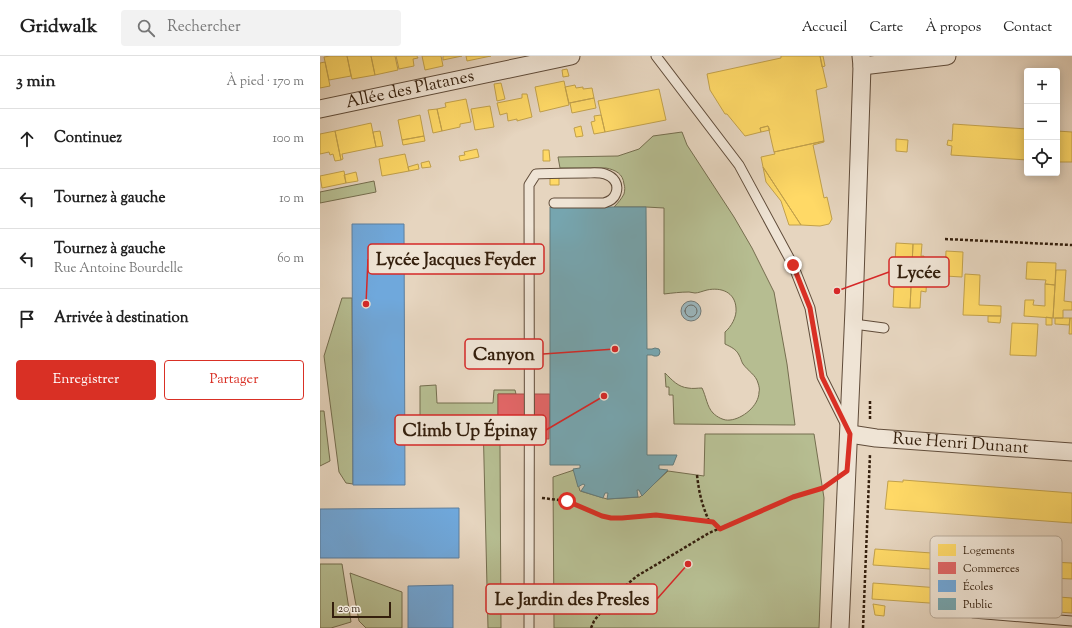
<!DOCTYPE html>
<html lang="fr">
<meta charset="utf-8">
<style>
body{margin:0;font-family:"Sorts Mill Goudy",serif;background:#f2f2f2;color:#222}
.controls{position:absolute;right:12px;top:12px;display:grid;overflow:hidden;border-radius:4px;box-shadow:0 2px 10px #0003}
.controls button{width:36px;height:36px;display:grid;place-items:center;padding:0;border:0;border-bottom:1px solid #e0e0e0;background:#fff;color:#222;font:20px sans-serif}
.scale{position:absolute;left:12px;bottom:10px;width:59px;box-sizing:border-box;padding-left:4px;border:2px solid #341f0d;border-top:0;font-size:11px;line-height:14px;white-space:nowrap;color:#341f0d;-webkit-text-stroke:3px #efe4d5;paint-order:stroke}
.stop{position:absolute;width:12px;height:12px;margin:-9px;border:3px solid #d93025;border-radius:50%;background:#fff}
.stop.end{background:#d93025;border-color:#fff;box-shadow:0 1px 4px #0008}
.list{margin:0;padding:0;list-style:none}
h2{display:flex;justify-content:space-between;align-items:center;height:52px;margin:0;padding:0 16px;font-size:17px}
h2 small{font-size:13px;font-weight:400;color:#767676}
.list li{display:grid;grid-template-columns:26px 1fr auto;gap:12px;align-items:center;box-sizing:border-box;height:60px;padding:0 16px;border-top:1px solid #e0e0e0}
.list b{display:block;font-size:15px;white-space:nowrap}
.list p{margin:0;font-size:13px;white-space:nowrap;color:#767676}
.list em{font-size:13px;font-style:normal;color:#767676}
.actions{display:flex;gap:8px;padding:12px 16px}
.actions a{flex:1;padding:9px 0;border:1px solid #d93025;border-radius:4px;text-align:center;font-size:14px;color:#d93025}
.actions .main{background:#d93025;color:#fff}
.icon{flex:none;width:22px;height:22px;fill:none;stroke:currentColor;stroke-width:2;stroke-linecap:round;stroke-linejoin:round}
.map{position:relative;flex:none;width:752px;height:572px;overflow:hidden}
header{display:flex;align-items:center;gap:24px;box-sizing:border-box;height:56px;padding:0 20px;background:#fff;border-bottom:1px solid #e0e0e0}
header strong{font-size:19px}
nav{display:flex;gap:22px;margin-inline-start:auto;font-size:14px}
.search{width:280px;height:36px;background:#f2f2f2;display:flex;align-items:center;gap:10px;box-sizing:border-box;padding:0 14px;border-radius:4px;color:#767676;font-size:15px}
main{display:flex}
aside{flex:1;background:#fff}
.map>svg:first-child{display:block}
</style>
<header>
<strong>Gridwalk</strong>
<div class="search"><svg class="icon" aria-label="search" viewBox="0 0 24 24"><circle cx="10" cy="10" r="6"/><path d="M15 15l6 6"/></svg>Rechercher</div>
<nav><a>Accueil</a><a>Carte</a><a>À propos</a><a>Contact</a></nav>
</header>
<main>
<aside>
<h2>3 min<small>À pied · 170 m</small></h2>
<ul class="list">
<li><svg class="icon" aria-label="ahead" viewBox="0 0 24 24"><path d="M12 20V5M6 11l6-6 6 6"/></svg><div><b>Continuez</b></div><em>100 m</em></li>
<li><svg class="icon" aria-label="left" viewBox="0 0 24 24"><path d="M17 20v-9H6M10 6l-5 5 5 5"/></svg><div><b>Tournez à gauche</b></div><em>10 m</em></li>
<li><svg class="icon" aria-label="left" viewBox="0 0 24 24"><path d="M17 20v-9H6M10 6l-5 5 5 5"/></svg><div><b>Tournez à gauche</b><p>Rue Antoine Bourdelle</p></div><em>60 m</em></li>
<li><svg class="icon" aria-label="arrive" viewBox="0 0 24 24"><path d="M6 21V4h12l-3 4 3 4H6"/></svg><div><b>Arrivée à destination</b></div></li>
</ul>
<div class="actions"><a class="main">Enregistrer</a><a>Partager</a></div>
</aside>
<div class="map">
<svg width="752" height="572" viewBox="0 0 752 572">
<rect width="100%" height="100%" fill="#e6d5bf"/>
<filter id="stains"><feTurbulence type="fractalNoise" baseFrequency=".005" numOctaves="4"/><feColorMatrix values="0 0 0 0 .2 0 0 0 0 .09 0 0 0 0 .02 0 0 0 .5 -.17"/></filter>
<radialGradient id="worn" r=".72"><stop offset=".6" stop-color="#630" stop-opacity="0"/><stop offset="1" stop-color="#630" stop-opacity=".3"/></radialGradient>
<path fill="#b6bd91" stroke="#756e4f" d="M 362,76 L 367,89 L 414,161 L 432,192 L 454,236 L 467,308 L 475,369 L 354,368 L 353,339 L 349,339 L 349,331 L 346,331 L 345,317 C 352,324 358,331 368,332 C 373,333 377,332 382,332 C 386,340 387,351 393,357 C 397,361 404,365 410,364 C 422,363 439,350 439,336 C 440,334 439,330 438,327 C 436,319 428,315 423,308 C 421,305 421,302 419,299 C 416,293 411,291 405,288 L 405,276 C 411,271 417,261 416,252 C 415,236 401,231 387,234 C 383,235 378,237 375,237 C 373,237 371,236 369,236 C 361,236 352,237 344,238 L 344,152 L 326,151 L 294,151 C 298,147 302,142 304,138 C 305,134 305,131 304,128 C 303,118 296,114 286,112 L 240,112 L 238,101 L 298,100 L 319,93 L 333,80 Z
M 54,125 L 56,136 L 0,147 L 0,136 Z
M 22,242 L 32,242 L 33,428 L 26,427 L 19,416 L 4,300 Z
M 116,329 L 117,347 L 173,347 L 174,334 L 195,334 L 196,338 L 178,338 L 178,383 L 195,383 L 195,388 L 180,389 L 181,572 L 168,572 L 163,363 L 100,363 L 100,330 Z
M 0,355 L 4,355 L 10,405 L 0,410 Z
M 385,378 L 494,378 L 504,442 L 499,572 L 234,572 L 233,421 L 254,414 L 260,435 L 287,443 L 320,441 L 348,415 L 384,420 Z
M 0,508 L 22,508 L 31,566 L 11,572 L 0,572 Z
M 30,517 L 82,536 L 82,572 L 46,572 L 39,565 Z"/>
<path fill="#9bb6bd" stroke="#727a77" d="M361 255a10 10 0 1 1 20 0a10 10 0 1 1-20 0Z"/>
<path fill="#ffd966" stroke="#c2a14b" d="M 10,0 L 27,0 L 31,20 L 9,24 L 4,1 Z
M 27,0 L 51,0 L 55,19 L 32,23 Z
M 51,0 L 75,0 L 78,14 L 55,19 Z
M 76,0 L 97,0 L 98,2 L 93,3 L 94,10 L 79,13 Z
M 102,0 L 121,0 L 123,10 L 105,14 Z
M 123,0 L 142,0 L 123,4 Z
M 146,0 L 171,0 L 147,5 Z
M 461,0 L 500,0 L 507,31 L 496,34 L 504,85 L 454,96 L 448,70 L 440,72 L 441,76 L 425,80 L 407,58 L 405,58 L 390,34 L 387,18 L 461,2 Z
M 500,0 L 503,0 L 505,10 L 502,11 Z
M 5,6 L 10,30 L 0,32 L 0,7 Z
M 247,13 L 249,20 L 243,21 L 242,14 Z
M 244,25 L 249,49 L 220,56 L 215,31 Z
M 181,27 L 185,43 L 177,45 L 174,28 Z
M 255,29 L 256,32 L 263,31 L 263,33 L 272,32 L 274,42 L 249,47 L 245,31 Z
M 339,33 L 346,64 L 285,76 L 278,45 Z
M 202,38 L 207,38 L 212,61 L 197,65 L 197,63 L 188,65 L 187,57 L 180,59 L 177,47 L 202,42 Z
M 274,42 L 276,52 L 252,57 L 250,47 Z
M 146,43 L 151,66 L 140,68 L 140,71 L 122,75 L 117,53 L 126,51 L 125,47 Z
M 170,50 L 174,71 L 155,74 L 151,53 Z
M 117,53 L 122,75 L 113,77 L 108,54 Z
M 100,59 L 104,80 L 82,84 L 78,64 Z
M 281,59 L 285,76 L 274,78 L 271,66 L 275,65 L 274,60 Z
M 51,67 L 56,91 L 22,98 L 23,103 L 21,104 L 15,75 Z
M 633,68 L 707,73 L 707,104 L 631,99 L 632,90 L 627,89 L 628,84 L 632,85 Z
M 261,70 L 263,80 L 256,81 L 254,72 Z
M 448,70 L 450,74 L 441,76 L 440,72 Z
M 15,75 L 21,104 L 15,105 L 13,98 L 10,99 L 9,96 L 0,98 L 0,78 Z
M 60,75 L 63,90 L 56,91 L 53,76 Z
M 737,75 L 752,76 L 752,106 L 737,106 Z
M 104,80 L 105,85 L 83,89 L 82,84 Z
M 576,83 L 588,84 L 587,96 L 576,95 Z
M 504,85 L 504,86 L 493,89 L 504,142 L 507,141 L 512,163 L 509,168 L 500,170 L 481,169 L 443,111 L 441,101 L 455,98 L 454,96 Z
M 157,93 L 159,101 L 140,105 L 139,100 L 145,99 L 144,96 Z
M 223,94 L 229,94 L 230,105 L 223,105 Z
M 85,98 L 89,115 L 62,120 L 59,103 Z
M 109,105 L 111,111 L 102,112 L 101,107 Z
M 98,108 L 99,113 L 89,115 L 88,111 Z
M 443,111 L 481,169 L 469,169 L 461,145 L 446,126 Z
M 24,115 L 26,127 L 2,132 L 0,120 Z
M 36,116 L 38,125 L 26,127 L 24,119 Z
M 230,121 L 239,121 L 239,129 L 230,129 Z
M 576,187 L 593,188 L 590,252 L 573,251 Z
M 593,188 L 602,188 L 601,200 L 604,200 L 603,219 L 607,219 L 606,236 L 601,235 L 600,252 L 590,252 Z
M 626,195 L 643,196 L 642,221 L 625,220 Z
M 707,206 L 736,207 L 735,229 L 725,228 L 726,224 L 706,223 Z
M 736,214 L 746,214 L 744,245 L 752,246 L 752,254 L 743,254 L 743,262 L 733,262 Z
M 645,218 L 660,219 L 659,249 L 681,250 L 681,260 L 643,259 Z
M 725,228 L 735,229 L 733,262 L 704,260 L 705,244 L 714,244 L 713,249 L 725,250 Z
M 668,260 L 681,260 L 680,267 L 668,266 Z
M 726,261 L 732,262 L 732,269 L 726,269 Z
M 735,262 L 750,262 L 749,269 L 735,268 Z
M 750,262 L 752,262 L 752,278 L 749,278 Z
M 692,267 L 718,268 L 716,300 L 690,299 Z
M 583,424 L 752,437 L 752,467 L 565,453 L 568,425 L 583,426 Z
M 555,493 L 725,505 L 724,521 L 553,509 Z
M 731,506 L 752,507 L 752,523 L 730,522 Z
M 553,527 L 752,542 L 752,557 L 552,543 Z
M 553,548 L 565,550 L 564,560 L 555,559 Z"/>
<path fill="#e06666" stroke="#ac514b" d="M 178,338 L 230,338 L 229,383 L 178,383 Z"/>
<path fill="#6fa8dc" stroke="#5d7f9e" d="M 32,168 L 84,168 L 85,429 L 33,429 Z
M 139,452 L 139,502 L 0,502 L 0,453 Z
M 133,529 L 133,572 L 88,572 L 88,530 Z"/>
<path fill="#76a5af" stroke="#627d7e" d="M 230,151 L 326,151 L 327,293 L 332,293 L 335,292 L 339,293 L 340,296 L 339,299 L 337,300 L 334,300 L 332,299 L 327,299 L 327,399 L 357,399 L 353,409 L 339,409 L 339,413 L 348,414 L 322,440 L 319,434 L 317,434 L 318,441 L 287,443 L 288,437 L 285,437 L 283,442 L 261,435 L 265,429 L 263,428 L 258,431 L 253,413 L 260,412 L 260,409 L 230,409 Z"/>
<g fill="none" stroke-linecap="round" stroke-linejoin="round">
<path stroke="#686a65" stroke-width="1" d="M365 255a6 6 0 1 1 12 0a6 6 0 1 1-12 0Z"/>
<g stroke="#604c3a" stroke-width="11">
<path id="lane" d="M 336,0 L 419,109 L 473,209 L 490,252 L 502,321 L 526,369
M 534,268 L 564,272
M 653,557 L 752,565
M 209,572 C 210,424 209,277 209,129 L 216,118 C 233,117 249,117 266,117 C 272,117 279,116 285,118 C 294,121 299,128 296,137 C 294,143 290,145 284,147 L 234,147"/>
</g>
<g stroke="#604c3a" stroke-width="19">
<g id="street">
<path d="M 542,10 L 627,0"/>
<path id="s1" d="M 0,53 L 251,0"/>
<path id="s2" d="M 530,378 L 556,382 L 752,396"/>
<path d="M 520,572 L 534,253 L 542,10 L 541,0"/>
</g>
</g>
<path stroke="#341f0d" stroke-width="2.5" stroke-dasharray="3 2" stroke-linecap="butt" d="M 625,183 L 752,189
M 550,363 L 550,344
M 377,419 C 379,437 382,449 389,465
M 222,442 L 247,445 L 282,460 L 291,462 L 302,462 L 336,459 L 393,466 L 400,473
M 271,572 L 274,565 L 290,544 L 304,531 L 317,520 L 334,510 L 389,477 L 473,441 L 503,432 L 508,428
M 543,572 L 550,398"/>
<use href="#lane" stroke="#efe4d5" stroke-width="9"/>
<use href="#street" stroke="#efe4d5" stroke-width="17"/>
</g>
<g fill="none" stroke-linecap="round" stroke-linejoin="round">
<path stroke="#d93025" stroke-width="5" d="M 247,445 L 282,460 L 291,462 L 302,462 L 336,459 L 393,466 L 400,473 L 473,441 L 503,432 L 527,415 L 530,378 L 502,321 L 490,252 L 473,209"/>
</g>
<g text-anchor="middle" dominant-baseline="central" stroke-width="4" stroke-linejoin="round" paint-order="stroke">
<g font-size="17" fill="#341f0d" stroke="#efe4d5">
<text stroke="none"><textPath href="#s1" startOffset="92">Allée des Platanes</textPath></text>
<text stroke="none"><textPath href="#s2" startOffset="111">Rue Henri Dunant</textPath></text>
</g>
</g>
<rect x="610" y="480" width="132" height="82" rx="6" fill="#efe4d5" stroke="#b7a999" stroke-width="1"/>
<rect x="618" y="488" width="18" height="12" fill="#ffd966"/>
<rect x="618" y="506" width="18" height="12" fill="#e06666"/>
<rect x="618" y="524" width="18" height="12" fill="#6fa8dc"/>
<rect x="618" y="542" width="18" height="12" fill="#76a5af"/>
<g font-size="11" fill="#341f0d">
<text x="643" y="498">Logements</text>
<text x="643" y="516">Commerces</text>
<text x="643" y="534">Écoles</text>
<text x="643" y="552">Public</text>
</g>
<path fill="none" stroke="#d62828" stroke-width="1.5" d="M46 248L48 203M517 235L569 216M295 293L223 298M284 340L226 374M368 508L337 543"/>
<g fill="#d62828" stroke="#efe4d5" stroke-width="1.5">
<circle cx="46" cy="248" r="4"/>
<circle cx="517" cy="235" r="4"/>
<circle cx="295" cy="293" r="4"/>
<circle cx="284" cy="340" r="4"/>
<circle cx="368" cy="508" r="4"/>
</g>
<g fill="#efe4d5" stroke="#d62828" stroke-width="1.5">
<rect x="48" y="188" width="176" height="30" rx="4"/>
<rect x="569" y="201" width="60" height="30" rx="4"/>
<rect x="145" y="283" width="78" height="30" rx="4"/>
<rect x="75" y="359" width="151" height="30" rx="4"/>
<rect x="166" y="528" width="171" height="30" rx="4"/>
</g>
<g font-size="18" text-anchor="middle" font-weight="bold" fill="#341f0d">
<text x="136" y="209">Lycée Jacques Feyder</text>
<text x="599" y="222">Lycée</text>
<text x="184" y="304">Canyon</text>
<text x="150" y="380">Climb Up Épinay</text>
<text x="252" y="549">Le Jardin des Presles</text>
</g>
<rect width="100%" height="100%" filter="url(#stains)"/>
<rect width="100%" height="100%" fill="url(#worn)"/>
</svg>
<div class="controls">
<button>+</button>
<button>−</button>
<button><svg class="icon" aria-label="locate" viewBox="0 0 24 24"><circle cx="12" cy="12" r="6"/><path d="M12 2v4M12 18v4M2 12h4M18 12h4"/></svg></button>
</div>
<div class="scale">20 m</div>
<div class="stop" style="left:247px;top:445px"></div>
<div class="stop end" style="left:473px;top:209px"></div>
</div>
</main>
